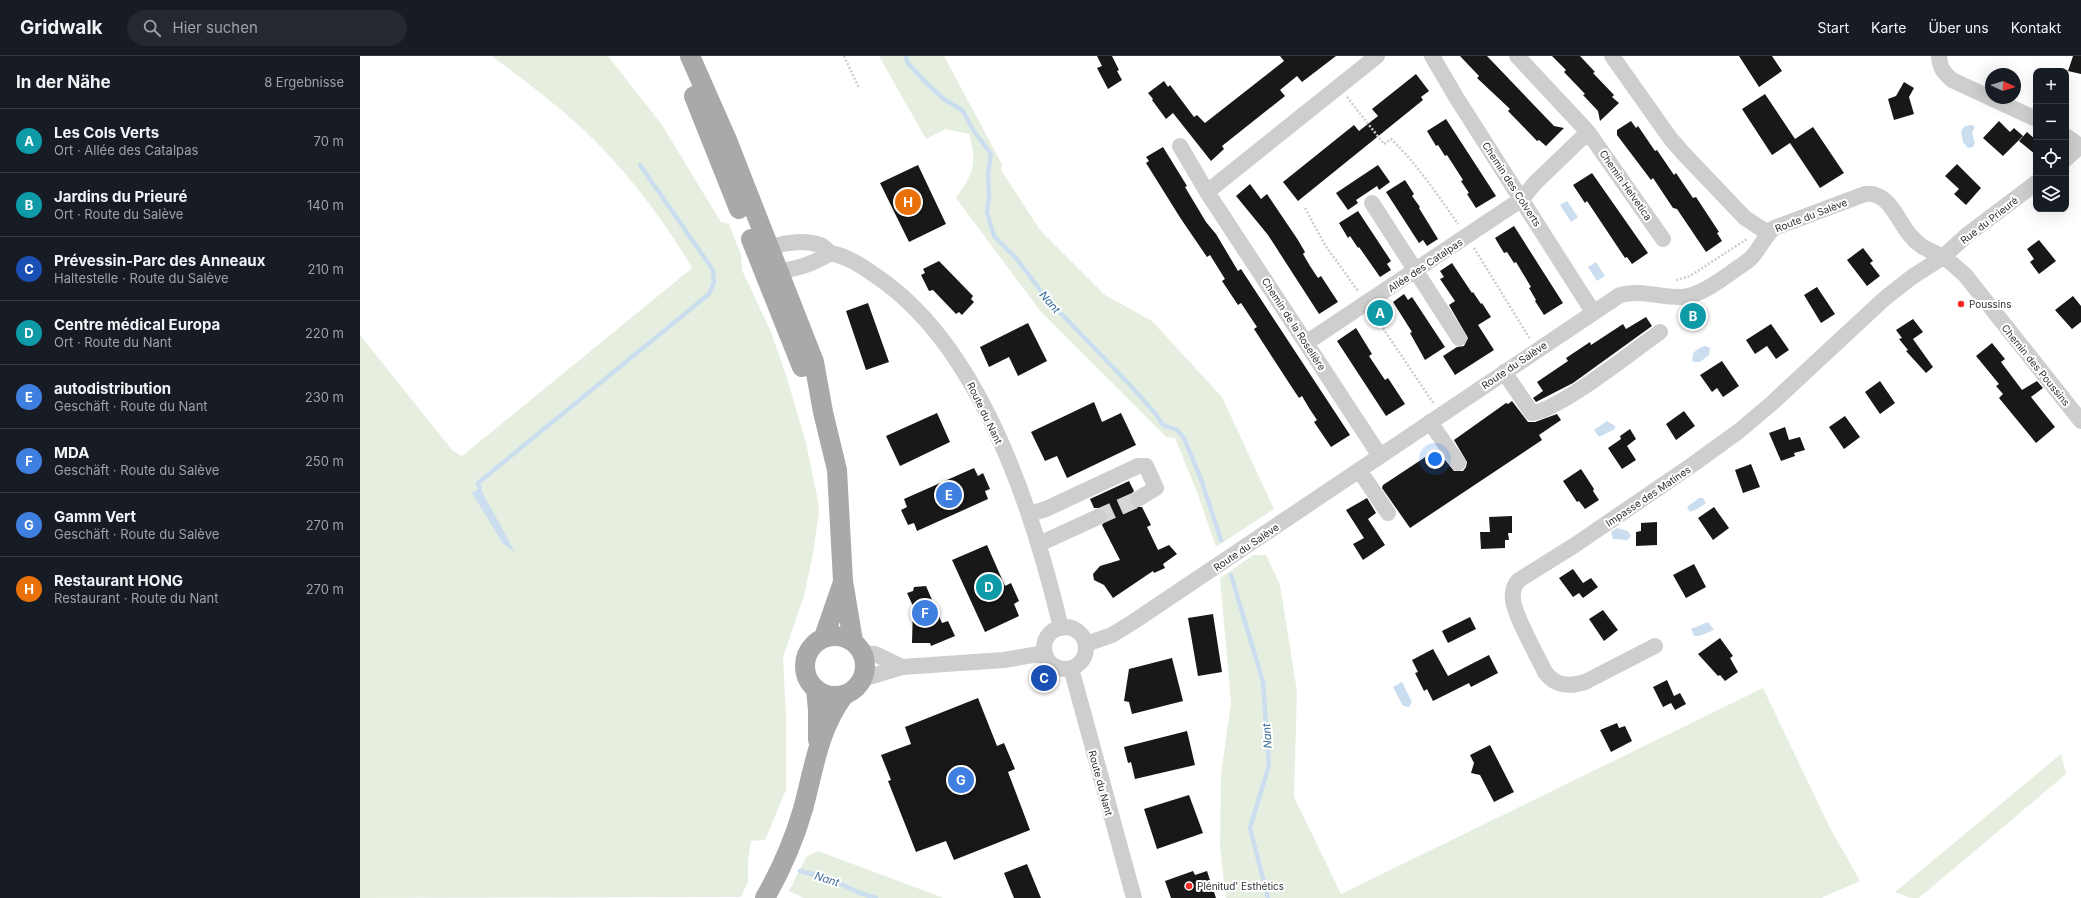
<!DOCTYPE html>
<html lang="de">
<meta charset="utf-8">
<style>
body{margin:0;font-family:Inter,sans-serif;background:#242831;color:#f1f3f6}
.controls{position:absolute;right:12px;top:12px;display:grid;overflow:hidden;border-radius:8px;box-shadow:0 4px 16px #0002}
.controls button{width:36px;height:36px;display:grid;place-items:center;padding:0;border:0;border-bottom:1px solid #363941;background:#171b24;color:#f1f3f6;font:20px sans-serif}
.compass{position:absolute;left:1625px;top:12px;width:36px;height:36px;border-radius:50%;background:#171b24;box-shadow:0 4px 16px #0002;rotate:94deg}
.you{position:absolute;left:1075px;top:403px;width:14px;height:14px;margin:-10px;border:3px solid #fff;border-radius:50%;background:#1a73e8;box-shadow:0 0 0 6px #1a73e833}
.badge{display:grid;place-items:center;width:26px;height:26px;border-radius:50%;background:#1a73e8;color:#fff;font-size:13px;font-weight:700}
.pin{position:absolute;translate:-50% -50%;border:2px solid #fff;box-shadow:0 1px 4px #0006}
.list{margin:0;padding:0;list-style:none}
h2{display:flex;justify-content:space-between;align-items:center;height:52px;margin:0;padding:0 16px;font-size:17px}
h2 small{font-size:13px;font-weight:400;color:#9ea1a6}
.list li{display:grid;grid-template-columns:26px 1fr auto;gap:12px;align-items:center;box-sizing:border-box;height:64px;padding:0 16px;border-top:1px solid #363941}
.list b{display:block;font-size:15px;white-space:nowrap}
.list p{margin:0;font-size:13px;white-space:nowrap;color:#9ea1a6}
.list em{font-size:13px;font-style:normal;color:#9ea1a6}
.icon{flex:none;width:22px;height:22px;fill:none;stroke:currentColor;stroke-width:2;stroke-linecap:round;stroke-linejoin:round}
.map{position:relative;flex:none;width:1721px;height:842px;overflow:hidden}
header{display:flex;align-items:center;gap:24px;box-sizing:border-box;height:56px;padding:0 20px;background:#171b24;border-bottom:1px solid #363941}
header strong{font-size:19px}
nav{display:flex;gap:22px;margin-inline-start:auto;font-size:14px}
.search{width:280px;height:36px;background:#242831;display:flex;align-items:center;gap:10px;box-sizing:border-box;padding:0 14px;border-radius:22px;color:#9ea1a6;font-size:15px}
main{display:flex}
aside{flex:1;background:#171b24}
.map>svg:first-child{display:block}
</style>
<header>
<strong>Gridwalk</strong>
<div class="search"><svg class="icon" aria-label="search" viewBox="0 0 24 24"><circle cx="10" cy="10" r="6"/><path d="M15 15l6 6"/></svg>Hier suchen</div>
<nav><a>Start</a><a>Karte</a><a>Über uns</a><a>Kontakt</a></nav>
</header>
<main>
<aside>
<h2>In der Nähe<small>8 Ergebnisse</small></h2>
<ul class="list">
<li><span class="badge" style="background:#0f9aa8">A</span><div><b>Les Cols Verts</b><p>Ort · Allée des Catalpas</p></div><em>70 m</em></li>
<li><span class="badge" style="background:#0f9aa8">B</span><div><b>Jardins du Prieuré</b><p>Ort · Route du Salève</p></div><em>140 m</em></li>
<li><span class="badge" style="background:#1a4fb4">C</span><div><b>Prévessin-Parc des Anneaux</b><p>Haltestelle · Route du Salève</p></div><em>210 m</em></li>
<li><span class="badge" style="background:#0f9aa8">D</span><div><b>Centre médical Europa</b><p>Ort · Route du Nant</p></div><em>220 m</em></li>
<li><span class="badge" style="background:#3f7fe0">E</span><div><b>autodistribution</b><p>Geschäft · Route du Nant</p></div><em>230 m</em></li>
<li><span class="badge" style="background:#3f7fe0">F</span><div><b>MDA</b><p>Geschäft · Route du Salève</p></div><em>250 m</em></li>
<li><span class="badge" style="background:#3f7fe0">G</span><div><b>Gamm Vert</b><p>Geschäft · Route du Salève</p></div><em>270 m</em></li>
<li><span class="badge" style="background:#e8710a">H</span><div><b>Restaurant HONG</b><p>Restaurant · Route du Nant</p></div><em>270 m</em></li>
</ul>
</aside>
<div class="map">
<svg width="1721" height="842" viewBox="0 0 1721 842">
<rect width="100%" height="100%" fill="#fff"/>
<path fill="#e6efdf" d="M 132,0 L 248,0 L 302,69 L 361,166 L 369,168 L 381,199 L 382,214 L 411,276 L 426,319 L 446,387 L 458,445 L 459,456 L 453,498 L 444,540 L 423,601 L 426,661 L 426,734 L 405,784 L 391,785 L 388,805 L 388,826 L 381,841 L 0,842 L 0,279 L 93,395 L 102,400 L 332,212 C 302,160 258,104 214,65 C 188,42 159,21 132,0 Z
M 519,0 L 584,0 L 642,108 L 641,114 L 680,174 L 745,239 L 792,265 L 862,341 L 914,453 L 856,491 L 837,436 L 815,382 L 806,381 L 681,256 L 596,142 C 613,118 618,107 609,78 L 585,73 L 566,83 Z
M 893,499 L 906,499 L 920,529 L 937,635 L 934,741 L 981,838 L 1403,632 L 1469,770 L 1500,825 L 1461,842 L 866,842 L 860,791 L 861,719 L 871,646 L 860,522 Z
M 1701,698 L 1706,718 L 1559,842 L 1551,842 L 1535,836 Z
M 458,795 L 584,842 L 444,842 L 429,835 L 446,801 Z"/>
<path fill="#cadeef" d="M 1612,69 L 1615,71 L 1612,77 L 1615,87 L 1613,91 L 1608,92 L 1603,86 L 1601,75 L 1605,70 Z
M 1207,145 L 1218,161 L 1211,166 L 1200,149 Z
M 1236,206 L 1245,220 L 1237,225 L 1228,211 Z
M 1346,290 L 1350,292 L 1349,299 L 1340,306 L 1335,306 L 1332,305 L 1333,297 L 1341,291 Z
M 1247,365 L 1255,370 L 1255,373 L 1239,381 L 1234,374 Z
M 120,432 L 155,496 L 143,488 L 112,437 Z
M 1339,442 L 1343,442 L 1346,447 L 1337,453 L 1330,456 L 1327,451 Z
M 1257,472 L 1268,475 L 1271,480 L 1267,484 L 1253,483 L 1251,476 Z
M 1348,566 L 1354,574 L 1339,580 L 1334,580 L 1331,573 Z
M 1042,626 L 1052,646 L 1049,651 L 1043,650 L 1033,631 Z"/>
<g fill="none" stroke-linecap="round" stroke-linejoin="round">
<path stroke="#cadeef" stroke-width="4.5" d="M 546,0 L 547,6 L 567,28 L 584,43 L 603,55 L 613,74 L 631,98 L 628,117 L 629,142 L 627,156 L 634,180 L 656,202 L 687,243 L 769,328 L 795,357 L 803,369 L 817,374 L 824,382 L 841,423 L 861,484
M 120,432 L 118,427 L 349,238 L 354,226 L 353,214 L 280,109
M 871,519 L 903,626 L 909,709 L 890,772 L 908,842
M 440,815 L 468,822 L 500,837 L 516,842"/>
</g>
<path fill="#181818" d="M 737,0 L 752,0 L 759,14 L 757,15 L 762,24 L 748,33 L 737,12 L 742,10 Z
M 920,0 L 976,0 L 942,26 L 937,20 L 920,34 L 925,40 L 862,90 L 864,93 L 851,105 L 813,57 L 806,63 L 792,44 L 793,43 L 788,37 L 804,25 L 808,31 L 810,29 L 834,61 L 837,59 L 845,67 L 924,5 Z
M 1100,0 L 1127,0 L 1194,70 L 1204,72 L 1186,90 L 1179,84 L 1177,85 L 1148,55 L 1150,53 L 1117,22 L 1119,20 Z
M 1192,0 L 1220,0 L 1235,16 L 1233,17 L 1254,39 L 1252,41 L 1259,47 L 1240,65 L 1238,55 L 1223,39 L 1225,38 L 1204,16 L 1206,14 Z
M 1379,0 L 1412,0 L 1422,15 L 1399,31 Z
M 1713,0 L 1721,0 L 1721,18 L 1708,15 Z
M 1056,18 L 1069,35 L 1061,41 L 1063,44 L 938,145 L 923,126 L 994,69 L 999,75 L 1018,60 L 1012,53 Z
M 1544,26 L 1554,32 L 1549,41 L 1554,58 L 1534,64 L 1528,43 L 1536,40 Z
M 1405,38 L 1435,83 L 1453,71 L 1484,117 L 1460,132 L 1430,87 L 1412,99 L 1382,53 Z
M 1086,63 L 1136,140 L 1116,152 L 1107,138 L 1109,137 L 1101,125 L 1103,124 L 1087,99 L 1085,100 L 1078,89 L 1076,90 L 1067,75 Z
M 1271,65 L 1276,72 L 1278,70 L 1295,95 L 1297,94 L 1314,119 L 1316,117 L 1333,142 L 1336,141 L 1359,176 L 1357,177 L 1362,185 L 1346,196 L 1317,153 L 1313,152 L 1293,122 L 1291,124 L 1257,79 L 1257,74 Z
M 1639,65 L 1650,76 L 1654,72 L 1663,80 L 1643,100 L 1623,82 Z
M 1667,76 L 1676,84 L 1676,99 L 1659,85 Z
M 803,91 L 827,130 L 825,131 L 846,166 L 856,178 L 878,215 L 881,213 L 990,379 L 971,391 L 954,366 L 957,364 L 949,352 L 942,340 L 939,342 L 931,330 L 894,273 L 897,271 L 881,247 L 878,249 L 862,225 L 865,223 L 850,199 L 847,201 L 821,163 L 786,107 L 789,105 L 786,101 Z
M 1597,108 L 1621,132 L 1606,149 L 1594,138 L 1599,133 L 1585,120 Z
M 558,109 L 586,168 L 549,186 L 520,127 Z
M 1018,109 L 1030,126 L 1019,134 L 1017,130 L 996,144 L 998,147 L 988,154 L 976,137 Z
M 1232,117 L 1288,197 L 1272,208 L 1267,201 L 1265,202 L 1227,145 L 1225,147 L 1213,129 Z
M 1045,124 L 1054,138 L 1052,140 L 1060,151 L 1059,152 L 1078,183 L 1067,190 L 1063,184 L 1059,187 L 1026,136 Z
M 890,128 L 901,143 L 907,138 L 938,184 L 945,196 L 943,198 L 950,210 L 958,222 L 961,220 L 978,246 L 959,258 L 908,179 L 876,140 Z
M 998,155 L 1031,205 L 1027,208 L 1031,214 L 1020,221 L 999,191 L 998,192 L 990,180 L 988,182 L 979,167 Z
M 1154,170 L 1203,247 L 1184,259 L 1175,245 L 1176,244 L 1169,232 L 1171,231 L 1156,206 L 1154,207 L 1147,196 L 1144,197 L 1135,182 Z
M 1679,184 L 1696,205 L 1679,218 L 1670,206 L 1674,203 L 1667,193 Z
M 1503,192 L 1513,205 L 1510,207 L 1520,220 L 1507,230 L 1487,204 Z
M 579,205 L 613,240 L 611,243 L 614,246 L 602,259 L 599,256 L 596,258 L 573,234 L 569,235 L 561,219 L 565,217 L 563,213 Z
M 1092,207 L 1112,237 L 1113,236 L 1121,248 L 1122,247 L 1131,261 L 1118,269 L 1134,294 L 1095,319 L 1083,300 L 1097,291 L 1104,290 L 1108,282 L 1089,249 L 1095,245 L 1080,223 L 1084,221 L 1080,215 Z
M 1457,231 L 1475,258 L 1461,267 L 1444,239 Z
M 1044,238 L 1048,244 L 1052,241 L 1085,291 L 1065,304 L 1050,277 L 1052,276 L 1033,246 Z
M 1713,240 L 1721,250 L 1721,266 L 1712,273 L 1695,254 Z
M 508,247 L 529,306 L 506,314 L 486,255 Z
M 1286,261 L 1292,270 L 1213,327 L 1176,346 L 1173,342 L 1183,335 L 1177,326 L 1208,305 L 1206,302 L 1230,286 L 1231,289 L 1263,268 L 1266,273 Z
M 1553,263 L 1563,276 L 1553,283 L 1573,311 L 1566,317 L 1546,295 L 1548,294 L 1539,283 L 1542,282 L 1536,274 Z
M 668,267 L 687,305 L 658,320 L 649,301 L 629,311 L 620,291 Z
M 1411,268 L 1429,294 L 1416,303 L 1407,290 L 1395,298 L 1386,284 Z
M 996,272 L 1012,298 L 1009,300 L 1025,324 L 1028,322 L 1045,348 L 1026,360 L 977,285 Z
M 1632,287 L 1645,303 L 1641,306 L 1662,334 L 1677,325 L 1683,332 L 1671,341 L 1695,371 L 1676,387 L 1639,342 L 1643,338 L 1636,330 L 1639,328 L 1616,300 Z
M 1362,305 L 1379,330 L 1363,341 L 1357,332 L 1352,336 L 1340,319 Z
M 1520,325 L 1535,347 L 1520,358 L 1505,336 Z
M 1152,345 L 1168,366 L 1175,366 L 1197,358 L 1201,364 L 1179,379 L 1182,384 L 1050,472 L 1022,432 L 1023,429 L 1073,396 L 1074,397 L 1078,395 L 1094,415 L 1103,415 L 1106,411 L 1107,406 L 1094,384 L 1146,347 L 1148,348 Z
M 734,346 L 742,366 L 761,357 L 776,389 L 707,422 L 697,400 L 685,405 L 671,376 Z
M 1324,355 L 1335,370 L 1316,384 L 1306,368 Z
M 577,357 L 590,386 L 540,410 L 526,380 Z
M 1485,360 L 1500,381 L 1484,393 L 1469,371 Z
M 1425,371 L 1429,384 L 1440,381 L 1445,394 L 1434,397 L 1435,400 L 1421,405 L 1409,377 Z
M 1270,373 L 1276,383 L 1267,390 L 1276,404 L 1262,413 L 1248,392 L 1261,383 L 1260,380 Z
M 1391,408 L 1400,431 L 1383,437 L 1375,414 Z
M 614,412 L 618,420 L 623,417 L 630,433 L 625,435 L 628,443 L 557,475 L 554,467 L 548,469 L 541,454 L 547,451 L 544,443 Z
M 1221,413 L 1234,433 L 1233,435 L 1239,444 L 1225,453 L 1219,445 L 1217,446 L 1203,425 Z
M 769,425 L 774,435 L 770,439 L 770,448 L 774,451 L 782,451 L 791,469 L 787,471 L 798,494 L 809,489 L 817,498 L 803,508 L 805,512 L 794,517 L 793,515 L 753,542 L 744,529 L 734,524 L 733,518 L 740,510 L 760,504 L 742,469 L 747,462 L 746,457 L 739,452 L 734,452 L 730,443 Z
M 1007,442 L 1016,457 L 1008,463 L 1025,489 L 1003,504 L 993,488 L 1004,482 L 986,454 Z
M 1354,451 L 1369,472 L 1353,484 L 1338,462 Z
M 1152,460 L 1152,477 L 1148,477 L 1149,484 L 1145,484 L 1145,492 L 1121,493 L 1120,476 L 1130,476 L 1129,461 Z
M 1297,466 L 1297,489 L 1276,490 L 1276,476 L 1281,475 L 1281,467 Z
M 627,489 L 645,530 L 651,527 L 659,545 L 654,548 L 659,560 L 625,576 L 592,504 Z
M 1334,508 L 1346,531 L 1326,542 L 1313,519 Z
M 1213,513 L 1223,527 L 1231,522 L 1238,531 L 1223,542 L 1219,537 L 1213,541 L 1199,522 Z
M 566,530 L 582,567 L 588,565 L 595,580 L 571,590 L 570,587 L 552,587 L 553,550 L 547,537 L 553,535 L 554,531 Z
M 1243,554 L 1258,574 L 1244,585 L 1229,563 Z
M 853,558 L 862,616 L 838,620 L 828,562 Z
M 1110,561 L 1116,573 L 1088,587 L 1082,575 Z
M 1360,582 L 1373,600 L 1370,602 L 1378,616 L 1365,625 L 1360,619 L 1358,620 L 1338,598 Z
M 1073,593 L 1088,620 L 1129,599 L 1138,617 L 1111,631 L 1109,627 L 1073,645 L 1067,633 L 1064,635 L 1055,617 L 1058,616 L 1052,604 Z
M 812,602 L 823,645 L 772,658 L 769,646 L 764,645 L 769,613 Z
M 1307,624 L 1314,640 L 1320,637 L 1326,648 L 1315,654 L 1311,647 L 1303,651 L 1293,631 Z
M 618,642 L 637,690 L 644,687 L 655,713 L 648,716 L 670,774 L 594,804 L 586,785 L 556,796 L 528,725 L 531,724 L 521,699 L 551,688 L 545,671 Z
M 1257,667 L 1259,672 L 1265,670 L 1272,685 L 1251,696 L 1240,674 Z
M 827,675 L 835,709 L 775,723 L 771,706 L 768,707 L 764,691 Z
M 1130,689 L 1154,736 L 1134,746 L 1120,719 L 1111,717 L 1114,707 L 1110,699 Z
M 829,739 L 843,777 L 797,793 L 784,753 Z
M 667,808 L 681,842 L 654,842 L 644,817 Z
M 833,815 L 835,819 L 847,815 L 856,842 L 811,842 L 805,825 Z"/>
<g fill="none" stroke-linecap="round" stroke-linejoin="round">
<path stroke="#d6d6d6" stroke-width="16" stroke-dasharray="16 8" stroke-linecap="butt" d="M 738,461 L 778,443"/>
<path stroke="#cecece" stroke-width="2.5" stroke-dasharray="2 2" stroke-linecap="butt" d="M 484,0 L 499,32
M 987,41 L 1024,88 L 1031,83 C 1057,108 1077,138 1098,168
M 945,152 L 965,189 L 998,235
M 1114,192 L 1170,283
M 1316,224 L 1330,220 L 1387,183
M 1014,259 L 1074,348"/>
<path stroke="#cecece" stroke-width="16" d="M 1072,0 L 1096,41 L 1233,256
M 1157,0 L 1228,76 L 1303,183
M 1252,0 L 1310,82 L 1323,97 L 1385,162 L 1408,177
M 1579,0 C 1580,12 1583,16 1592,24 L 1676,63
M 1706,80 L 1721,91
M 820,90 L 847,136 L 1020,400
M 1706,103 L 1721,89
M 847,136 L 1017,0
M 1012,147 L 1099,282
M 398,195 C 415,189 442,182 460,189 C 464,190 467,194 470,197 C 453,209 428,216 407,215
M 470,197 C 487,200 502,210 516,220 C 621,290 673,454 701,572
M 946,287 L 1162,143 L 1174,128 L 1228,76
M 1144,316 L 1172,357 C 1200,354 1274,294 1300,276
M 1070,366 L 1098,407
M 999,414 L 1028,457
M 669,458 L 686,453 L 778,410 L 786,410 L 796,432 L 778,443
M 679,488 L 738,461
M684 592a21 21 0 1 1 42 0a21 21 0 1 1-42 0Z
M 726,588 L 752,579 L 773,566 L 1260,239 C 1282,233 1300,242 1322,241 C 1343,240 1371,216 1389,204 C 1399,195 1403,182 1414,172 L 1505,138 C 1529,135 1537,164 1550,179 C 1560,192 1570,194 1583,201 C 1591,206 1598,213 1605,219 L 1721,365
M 1295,590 L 1225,626 C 1209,631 1195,630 1185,616 C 1177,599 1155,561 1153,544 C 1152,536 1153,530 1159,524 L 1215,489 L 1332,409 L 1379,375 L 1411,348 L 1524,243 L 1552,221 L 1583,201 L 1607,179 L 1676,127
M 503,597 L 515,598 L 542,611
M 711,612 L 774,842
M 502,623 L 542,611 L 644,604 L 685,597"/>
<path stroke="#a9a9a9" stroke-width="20" d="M 330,0 L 367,84 L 454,306 L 463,356 L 477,414 L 483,525 L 493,585
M 334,40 L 379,153
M 391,183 L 442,311
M445 610a30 30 0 1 1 60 0a30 30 0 1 1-60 0Z
M 464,581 L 482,529
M 456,633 L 458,654 L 458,684
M 405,842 C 421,814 434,784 443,753 C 454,713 458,674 484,639"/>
</g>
<g fill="#f22b29" stroke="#fff" stroke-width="1.5">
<circle cx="1601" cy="248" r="4"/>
<circle cx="829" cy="830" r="4"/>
</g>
<g text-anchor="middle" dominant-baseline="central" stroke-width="4" stroke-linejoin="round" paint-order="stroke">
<g font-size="10" fill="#313131" stroke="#fff">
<text transform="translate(1152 128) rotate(57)">Chemin des Colverts</text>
<text transform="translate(1266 129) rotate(55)">Chemin Helvetica</text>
<text transform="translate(1451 159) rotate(-21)">Route du Salève</text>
<text transform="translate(1629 164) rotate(-38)">Rue du Prieuré</text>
<text transform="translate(1065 209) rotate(-34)">Allée des Catalpas</text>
<text transform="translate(934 268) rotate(57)">Chemin de la Roselière</text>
<text transform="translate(1154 309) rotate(-34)">Route du Salève</text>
<text transform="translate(1676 309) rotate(51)">Chemin des Poussins</text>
<text transform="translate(625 357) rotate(64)">Route du Nant</text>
<text transform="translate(1288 440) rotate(-34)">Impasse des Matines</text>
<text transform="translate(886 491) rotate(-34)">Route du Salève</text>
<text transform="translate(741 727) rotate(75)">Route du Nant</text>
</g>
<g font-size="10" fill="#313131" stroke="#fff" text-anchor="start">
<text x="1609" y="248">Poussins</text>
<text x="837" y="830">Plénitud' Esthétics</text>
</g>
<g font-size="11" font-style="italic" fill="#386c9b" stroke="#fff">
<text transform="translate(690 246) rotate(49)">Nant</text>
<text transform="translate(907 680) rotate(-94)">Nant</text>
<text transform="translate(467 823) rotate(18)">Nant</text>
</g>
</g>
</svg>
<div class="controls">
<button>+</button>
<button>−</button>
<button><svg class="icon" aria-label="locate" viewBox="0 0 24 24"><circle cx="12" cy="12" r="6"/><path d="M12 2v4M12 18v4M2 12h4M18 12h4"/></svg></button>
<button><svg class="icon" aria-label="layers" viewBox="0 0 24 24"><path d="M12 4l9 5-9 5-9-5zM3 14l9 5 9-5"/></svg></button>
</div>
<svg class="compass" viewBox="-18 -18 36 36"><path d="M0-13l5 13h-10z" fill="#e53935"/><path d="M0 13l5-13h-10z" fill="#9ea1a6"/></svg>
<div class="you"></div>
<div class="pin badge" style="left:1020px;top:257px;background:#0f9aa8">A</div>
<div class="pin badge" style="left:1333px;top:260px;background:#0f9aa8">B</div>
<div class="pin badge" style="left:684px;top:622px;background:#1a4fb4">C</div>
<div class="pin badge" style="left:629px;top:531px;background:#0f9aa8">D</div>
<div class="pin badge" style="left:589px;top:439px;background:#3f7fe0">E</div>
<div class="pin badge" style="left:565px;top:557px;background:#3f7fe0">F</div>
<div class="pin badge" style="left:601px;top:724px;background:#3f7fe0">G</div>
<div class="pin badge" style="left:548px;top:146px;background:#e8710a">H</div>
</div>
</main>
